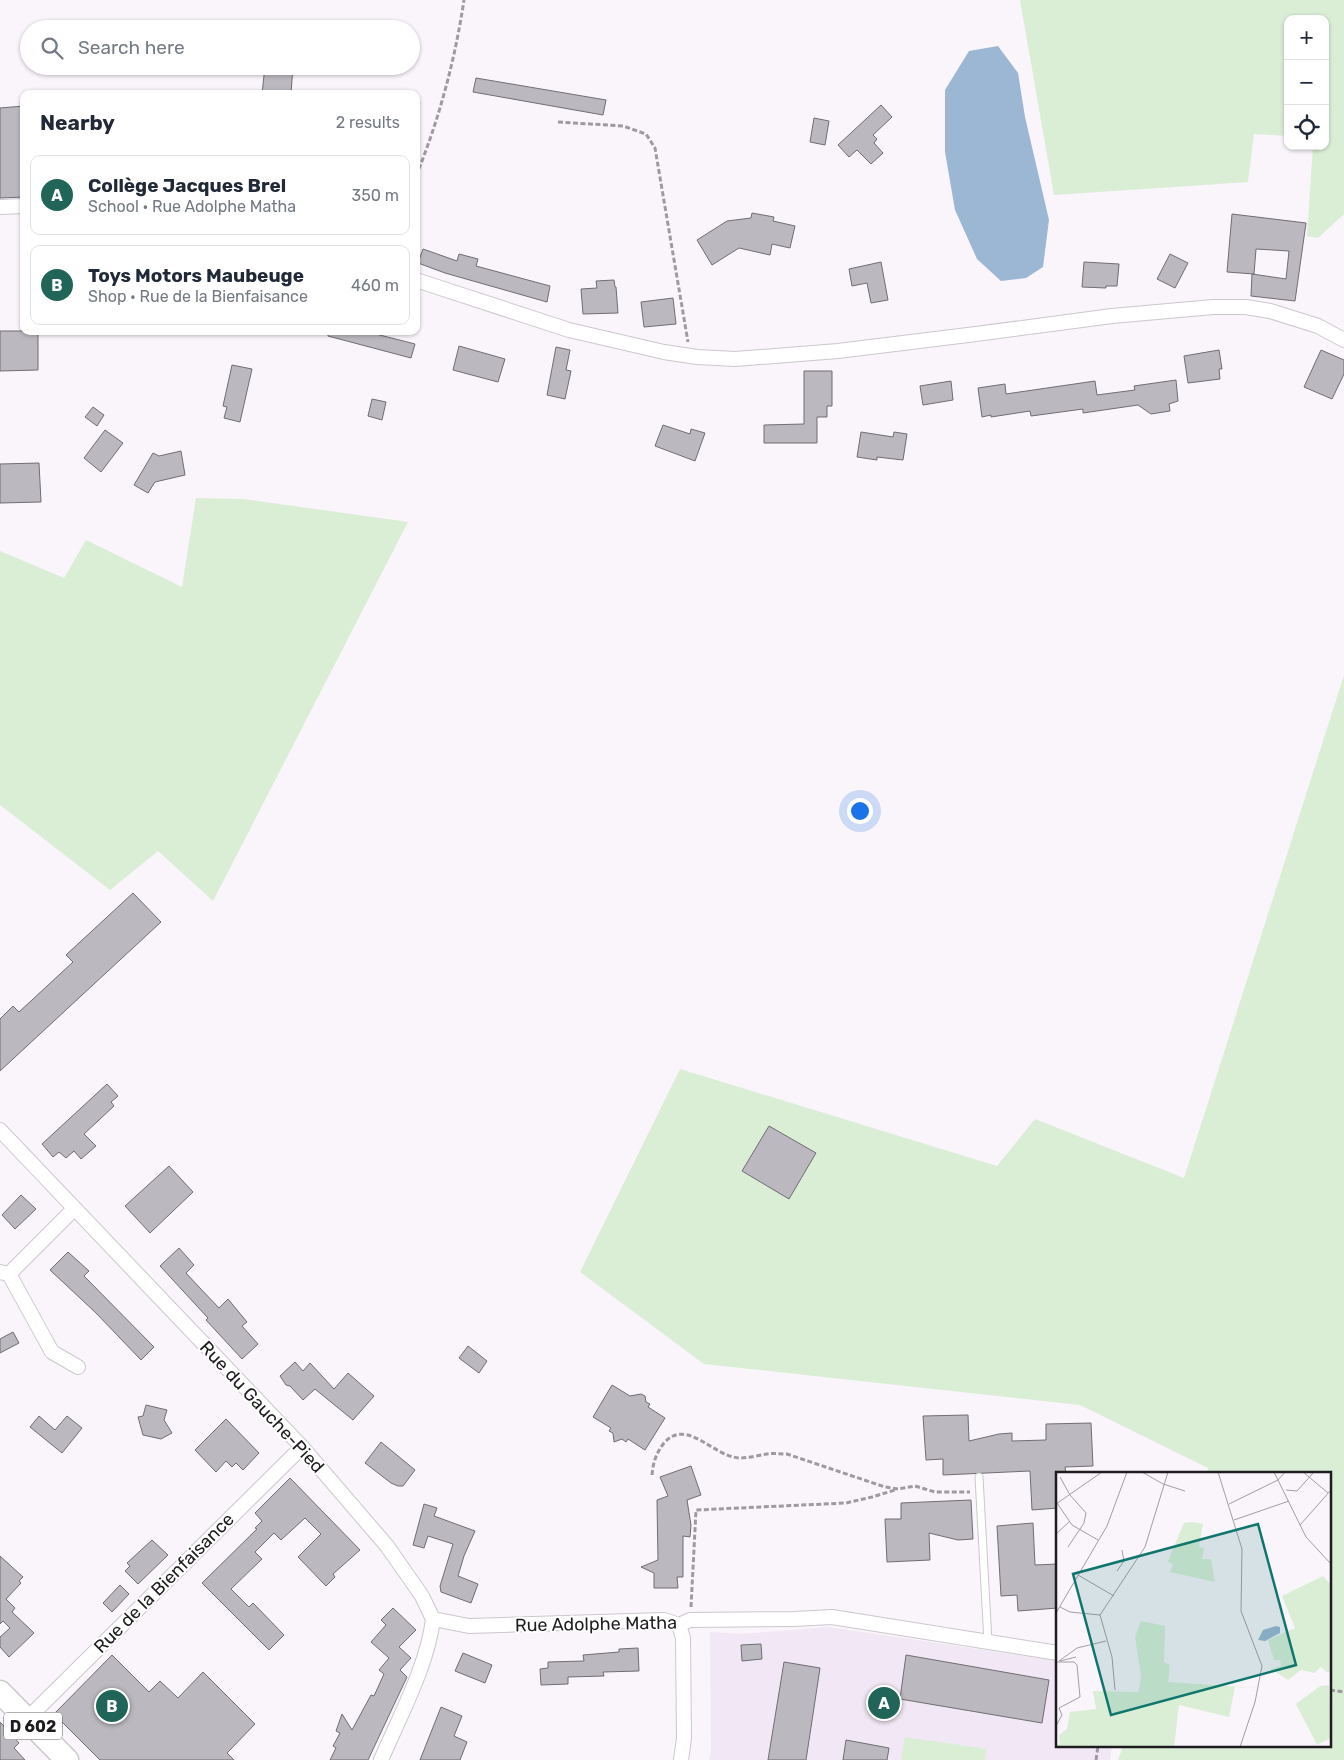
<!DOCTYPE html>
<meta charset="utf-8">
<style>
body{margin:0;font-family:Rubik,sans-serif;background:#f6f6f7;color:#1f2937}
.controls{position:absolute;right:15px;top:15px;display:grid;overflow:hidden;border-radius:10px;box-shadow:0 1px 4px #0004}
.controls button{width:45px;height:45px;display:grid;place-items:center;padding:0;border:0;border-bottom:1px solid #e0e1e3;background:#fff;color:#1f2937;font:25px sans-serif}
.you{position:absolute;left:859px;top:810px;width:18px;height:18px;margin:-12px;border:4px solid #fff;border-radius:50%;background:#1a73e8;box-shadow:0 0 0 8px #1a73e833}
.badge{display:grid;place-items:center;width:32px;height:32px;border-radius:50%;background:#206557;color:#fff;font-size:16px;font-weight:700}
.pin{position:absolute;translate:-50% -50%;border:2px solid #fff;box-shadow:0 1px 5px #0006}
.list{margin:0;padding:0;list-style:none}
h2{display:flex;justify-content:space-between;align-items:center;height:65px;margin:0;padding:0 20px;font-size:21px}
h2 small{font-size:16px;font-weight:400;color:#747a83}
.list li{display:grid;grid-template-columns:32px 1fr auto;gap:15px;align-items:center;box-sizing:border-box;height:80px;margin:0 10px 10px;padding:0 10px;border:1px solid #e0e1e3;border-radius:10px}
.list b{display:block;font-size:19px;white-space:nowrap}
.list p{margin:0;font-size:16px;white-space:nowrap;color:#747a83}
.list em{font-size:16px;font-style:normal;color:#747a83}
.icon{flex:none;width:28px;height:28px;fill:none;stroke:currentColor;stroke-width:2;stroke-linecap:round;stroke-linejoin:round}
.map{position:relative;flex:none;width:1344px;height:1760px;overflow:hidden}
.search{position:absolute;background:#fff;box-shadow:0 1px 4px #0004;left:20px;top:20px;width:400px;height:55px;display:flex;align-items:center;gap:12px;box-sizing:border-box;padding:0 18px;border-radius:28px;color:#747a83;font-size:19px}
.panel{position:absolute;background:#fff;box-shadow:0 1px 4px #0004;left:20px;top:90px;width:400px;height:245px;border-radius:10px}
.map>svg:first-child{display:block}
</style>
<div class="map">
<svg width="1344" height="1760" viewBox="0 0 1344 1760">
<rect width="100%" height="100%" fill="#faf4fb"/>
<path fill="#f2e7f4" d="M 829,1627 L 1058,1661 L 1058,1746 L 1112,1746 L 1110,1760 L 709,1760 L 711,1752 L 710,1632 L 740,1634 Z"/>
<path fill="#daeed6" d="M 1020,0 L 1344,0 L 1344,214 L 1318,238 L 1307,236 L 1313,146 L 1325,146 L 1325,19 L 1288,19 L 1288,136 L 1254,134 L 1248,182 L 1054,195 Z
M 196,498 L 244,499 L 408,522 L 213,901 L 158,851 L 110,890 L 0,805 L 0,551 L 64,578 L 86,540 L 182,587 Z
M 1344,675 L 1344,1760 L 1118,1760 L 1123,1746 L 1330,1746 L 1330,1474 L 1207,1474 L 1208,1468 L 1080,1405 L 704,1364 L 580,1272 L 680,1069 L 997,1166 L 1035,1119 L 1184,1178 Z
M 905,1737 L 987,1749 L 985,1760 L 901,1760 Z"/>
<path fill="#9cb7d3" d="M 998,46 L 1018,73 L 1025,117 L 1049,220 L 1043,267 L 1026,278 L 1001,281 L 977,259 L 955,210 L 945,152 L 945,90 L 969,51 Z"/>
<path fill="#bcb8bf" stroke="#706d73" d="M 265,66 L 293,66 L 291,94 L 262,94 Z
M 476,78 L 606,100 L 603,115 L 473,92 Z
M 881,105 L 892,117 L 873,135 L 877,139 L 874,143 L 883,153 L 871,164 L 857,150 L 849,157 L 838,145 Z
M 24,106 L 24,197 L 0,198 L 0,108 Z
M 814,118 L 829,121 L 825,145 L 810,142 Z
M 752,213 L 774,217 L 773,221 L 795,226 L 790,248 L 772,244 L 770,255 L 739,248 L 712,265 L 697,240 L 727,221 L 751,218 Z
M 1232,214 L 1306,223 L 1295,301 L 1251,296 L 1252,274 L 1286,279 L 1289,251 L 1256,249 L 1254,274 L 1227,272 Z
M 423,249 L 457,261 L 459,254 L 478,259 L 476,266 L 550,286 L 547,302 L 445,273 L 418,263 Z
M 1170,254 L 1188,263 L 1175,288 L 1157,279 Z
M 881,262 L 888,300 L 871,303 L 867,283 L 852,286 L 849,269 Z
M 1084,262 L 1119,264 L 1117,286 L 1106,286 L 1106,288 L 1082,287 Z
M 614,280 L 615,287 L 616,287 L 618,313 L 583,314 L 581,289 L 597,288 L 596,281 Z
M 673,298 L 676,324 L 644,327 L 641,302 Z
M 0,331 L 38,331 L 38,370 L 0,371 Z
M 328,331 L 364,331 L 415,344 L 411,358 L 328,336 Z
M 459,346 L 505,359 L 498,382 L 453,370 Z
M 556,347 L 570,350 L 566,370 L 571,371 L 565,399 L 547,395 Z
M 1219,350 L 1222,369 L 1219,369 L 1220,379 L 1188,383 L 1184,356 Z
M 1321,350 L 1344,360 L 1344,374 L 1332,399 L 1304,387 Z
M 232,365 L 252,369 L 240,422 L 224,418 L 227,407 L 223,406 Z
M 804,371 L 832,371 L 832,406 L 827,406 L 827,417 L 817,417 L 817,443 L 764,443 L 764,425 L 804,424 Z
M 1176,380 L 1178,401 L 1169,404 L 1170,411 L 1151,414 L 1138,405 L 1083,413 L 1083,409 L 1031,416 L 1030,411 L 991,417 L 991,415 L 982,417 L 978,388 L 1005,384 L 1006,394 L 1095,381 L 1097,395 L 1135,390 L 1134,386 Z
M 951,381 L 953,400 L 923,405 L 920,386 Z
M 372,399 L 386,402 L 382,420 L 368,416 Z
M 93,407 L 104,415 L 97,426 L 85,417 Z
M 663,425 L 690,434 L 691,429 L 705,433 L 695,461 L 655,446 Z
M 105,430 L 123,443 L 101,472 L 84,458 Z
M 861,432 L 893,437 L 894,432 L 907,434 L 903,460 L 877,457 L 877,460 L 857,457 Z
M 181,451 L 185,475 L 155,482 L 148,493 L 134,485 L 153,453 L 159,456 Z
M 39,463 L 41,502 L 0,503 L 0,464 Z
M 133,893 L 161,922 L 0,1071 L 0,1019 L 13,1006 L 19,1012 L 73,962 L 66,955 Z
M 107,1084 L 118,1096 L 111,1102 L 114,1106 L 84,1134 L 96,1146 L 81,1159 L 74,1151 L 66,1158 L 59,1152 L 53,1157 L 42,1144 Z
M 769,1126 L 816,1153 L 789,1199 L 742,1171 Z
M 169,1166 L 193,1192 L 150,1233 L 125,1206 Z
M 21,1195 L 36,1209 L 15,1229 L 2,1215 Z
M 179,1248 L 194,1265 L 186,1273 L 199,1287 L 219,1308 L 228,1299 L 247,1322 L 242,1326 L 258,1344 L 242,1359 L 206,1320 L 208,1318 L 160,1266 Z
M 68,1252 L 89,1271 L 84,1276 L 154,1347 L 141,1360 L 96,1313 L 50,1270 Z
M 13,1332 L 19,1343 L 0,1353 L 0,1339 Z
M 468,1346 L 487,1361 L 479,1373 L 459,1358 Z
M 295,1362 L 303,1371 L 310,1363 L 334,1389 L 348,1373 L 374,1396 L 353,1420 L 315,1389 L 303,1400 L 290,1386 L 286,1385 L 280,1376 Z
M 612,1385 L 630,1396 L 641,1394 L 645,1396 L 646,1402 L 650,1404 L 648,1407 L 665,1418 L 645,1450 L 628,1439 L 626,1442 L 622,1439 L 614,1442 L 613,1433 L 609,1431 L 611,1428 L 593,1417 Z
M 146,1405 L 167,1410 L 164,1420 L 172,1433 L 161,1439 L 143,1435 L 138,1417 L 143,1416 Z
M 968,1415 L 969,1441 L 999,1434 L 1012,1433 L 1012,1441 L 1046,1440 L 1046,1424 L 1091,1423 L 1093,1466 L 1065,1467 L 1066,1474 L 1058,1474 L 1058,1508 L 1032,1510 L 1030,1471 L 943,1475 L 943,1459 L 926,1460 L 923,1416 Z
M 39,1416 L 55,1430 L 67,1416 L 82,1428 L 62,1453 L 30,1427 Z
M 226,1419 L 259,1453 L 243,1470 L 236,1463 L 232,1467 L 226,1461 L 216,1472 L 195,1450 Z
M 381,1442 L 415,1470 L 403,1486 L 398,1486 L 391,1483 L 365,1463 Z
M 691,1466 L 701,1495 L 687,1500 L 691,1525 L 690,1537 L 683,1536 L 683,1577 L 677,1577 L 678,1588 L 654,1588 L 654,1573 L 641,1567 L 658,1560 L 657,1500 L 668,1496 L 660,1477 Z
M 290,1478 L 360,1550 L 333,1574 L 335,1577 L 326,1586 L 298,1557 L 321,1534 L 305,1518 L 281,1540 L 274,1533 L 255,1552 L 262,1559 L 231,1589 L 249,1607 L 253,1603 L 284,1635 L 269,1650 L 202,1583 L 257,1529 L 255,1528 L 262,1521 L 255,1513 Z
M 971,1500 L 973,1539 L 958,1540 L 929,1533 L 930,1560 L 887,1562 L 885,1519 L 901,1519 L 901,1503 Z
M 424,1504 L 437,1508 L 434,1516 L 475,1531 L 464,1556 L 458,1576 L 478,1584 L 471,1603 L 441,1592 L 440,1586 L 453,1544 L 428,1536 L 424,1548 L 413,1545 Z
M 1033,1523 L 1035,1565 L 1058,1564 L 1058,1608 L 1018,1611 L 1017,1595 L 1001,1596 L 997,1526 Z
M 152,1540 L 168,1555 L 138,1584 L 125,1571 L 130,1566 L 127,1563 Z
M 0,1556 L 23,1577 L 19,1581 L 21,1583 L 6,1599 L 15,1608 L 12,1612 L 34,1633 L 9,1657 L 0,1647 L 0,1637 L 10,1628 L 3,1621 L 0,1624 Z
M 120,1585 L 129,1594 L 112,1612 L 103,1603 Z
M 393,1608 L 416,1630 L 399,1647 L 411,1658 L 400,1670 L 407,1677 L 368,1760 L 330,1760 L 336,1748 L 333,1746 L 340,1733 L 336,1731 L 342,1714 L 352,1730 L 371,1695 L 374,1696 L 384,1674 L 379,1670 L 389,1658 L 371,1642 L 386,1625 L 381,1620 Z
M 761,1644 L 762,1659 L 742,1661 L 741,1645 Z
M 638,1648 L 639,1671 L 603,1672 L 604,1676 L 568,1677 L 568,1684 L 541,1685 L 540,1669 L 548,1668 L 548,1662 L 584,1661 L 583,1655 L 619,1652 L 619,1649 Z
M 463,1653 L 492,1665 L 485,1683 L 455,1671 Z
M 112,1655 L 149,1692 L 160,1681 L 178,1698 L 203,1672 L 255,1724 L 227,1753 L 234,1760 L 100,1760 L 54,1714 Z
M 906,1655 L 1049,1680 L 1042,1723 L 900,1699 Z
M 784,1662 L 820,1668 L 806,1760 L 768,1760 Z
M 441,1707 L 462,1716 L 454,1736 L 467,1742 L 460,1760 L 420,1760 Z
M 0,1722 L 19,1743 L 14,1748 L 25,1760 L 0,1760 Z
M 846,1740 L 889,1748 L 887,1760 L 843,1760 Z"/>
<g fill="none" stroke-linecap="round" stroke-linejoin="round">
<g stroke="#cdc7ce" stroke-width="9">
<path id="lane" d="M 979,1477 L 988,1642"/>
</g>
<g stroke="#cdc7ce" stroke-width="16">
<path id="street" d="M 0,207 L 24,206
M 416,280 L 569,330 L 664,352 L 697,357 L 735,359 L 838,351 L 976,334 L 1112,316 L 1213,307 L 1246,307 L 1270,311 L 1318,326 L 1344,340
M 0,1130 L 302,1447 L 387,1546 L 422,1596 L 433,1619
M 0,1272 L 9,1274 L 52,1352 L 78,1367
M 9,1274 L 74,1209
M 679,1625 L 683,1638 L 684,1738 L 681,1760
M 27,1719 L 302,1447
M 381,1760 C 399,1718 428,1664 433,1619 L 469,1626 L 664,1620 L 679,1625 L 690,1620 L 794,1619 L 832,1617 L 1058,1653"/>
</g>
<g stroke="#cdc7ce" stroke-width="25">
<path id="primary" d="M 0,1692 L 67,1760"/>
</g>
<path stroke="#9f9aa0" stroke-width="3" stroke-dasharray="5 2.5" stroke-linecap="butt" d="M 558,122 L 623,126 L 646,134 L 655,148 L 688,342
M 416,176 C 439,120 455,60 464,0
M 652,1475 C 653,1463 656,1453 664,1443 C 687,1417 713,1457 740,1458 C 749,1458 759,1455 767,1454 C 774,1453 780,1454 787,1454 L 885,1487 L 898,1489 L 915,1486 L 935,1492 L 970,1492
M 691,1607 L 696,1510 L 846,1503 L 872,1497 L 895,1490
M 1330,1690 L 1344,1692
M 1096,1760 L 1098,1746"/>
<use href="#lane" stroke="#fff" stroke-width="7"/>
<use href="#street" stroke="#fff" stroke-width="14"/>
<use href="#primary" stroke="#fff" stroke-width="22"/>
</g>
<g text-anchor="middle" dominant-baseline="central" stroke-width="4" stroke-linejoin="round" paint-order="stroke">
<rect fill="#fff" stroke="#626062" stroke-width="1" x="4" y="1712.5" width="58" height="27" rx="4"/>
<g font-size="16" font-weight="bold" fill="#1f1c1f">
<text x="33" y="1726">D 602</text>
</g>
<g font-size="18" fill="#1f1c1f" stroke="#fff">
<text transform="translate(262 1407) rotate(47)">Rue du Gauche-Pied</text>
<text transform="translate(164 1583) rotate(-45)">Rue de la Bienfaisance</text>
<text transform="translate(596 1624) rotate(-1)">Rue Adolphe Matha</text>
</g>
</g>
<g transform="translate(1056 1472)">
<rect width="275" height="275" fill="#faf4fb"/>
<path d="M 136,50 L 147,52 L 143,75 L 148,76 L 146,87 L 155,87 L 159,110 L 114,100 L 117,93 L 112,89 L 128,51 ZM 267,104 L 275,113 L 275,198 L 272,201 L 265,195 L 258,201 L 245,198 L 232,208 L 215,197 L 225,194 L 224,188 L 218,188 L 212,168 L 239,156 L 226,124 ZM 85,149 L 109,154 L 108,190 L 114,193 L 112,210 L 201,216 L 179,215 L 173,245 L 123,233 L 118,275 L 0,275 L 4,271 L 3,263 L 11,257 L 14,240 L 40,237 L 37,219 L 82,220 L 85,205 L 79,165 ZM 273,213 L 275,266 L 261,273 L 240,232 L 264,214 Z" fill="#daeed6"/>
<path d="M 220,154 L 224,155 L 224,161 L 209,169 L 202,168 L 207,158 Z" fill="#9cb7d3"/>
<path fill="none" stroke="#a29ea3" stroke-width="1" d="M 86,0 L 107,12 L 129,19M 162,0 L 186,77 L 185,139 L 206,194 L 199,230 L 184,275M 218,0 L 250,65 L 275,92M 247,0 L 272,21M 4,5 L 14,23M 230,18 L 241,19 L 258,0M 1,31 L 16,53 L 42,68M 0,32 L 46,0M 173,32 L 222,8 L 229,0M 178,48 L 233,29M 244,53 L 275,18M 0,62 L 13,50M 12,75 L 28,51 L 30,41 L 14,23M 61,99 L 68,89 L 66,78M 22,103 L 58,124M 4,135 L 14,140 L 44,143 L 56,185 L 59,218M 0,141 L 51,54 L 71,0M 44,143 L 89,75 L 112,0M 3,189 L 21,176 L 50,169M 4,189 L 20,185M 0,254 L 6,243 L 3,236 L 24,225 L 21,193 L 18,190 L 1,190"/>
<path fill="#0f766e" fill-opacity="0.15" stroke="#0f766e" stroke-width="2.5" d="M 202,52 L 240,193 L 55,243 L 17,102 Z"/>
<rect width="275" height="275" fill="none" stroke="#1f1c1f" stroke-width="2.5"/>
</g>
</svg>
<div class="controls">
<button>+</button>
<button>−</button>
<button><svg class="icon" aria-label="locate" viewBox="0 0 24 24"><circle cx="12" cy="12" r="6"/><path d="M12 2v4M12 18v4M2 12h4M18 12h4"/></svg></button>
</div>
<div class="you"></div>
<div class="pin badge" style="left:884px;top:1703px">A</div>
<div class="pin badge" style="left:112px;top:1706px">B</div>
<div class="search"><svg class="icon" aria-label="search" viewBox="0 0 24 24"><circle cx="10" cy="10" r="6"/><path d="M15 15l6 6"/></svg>Search here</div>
<section class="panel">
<h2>Nearby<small>2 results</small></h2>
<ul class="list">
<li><span class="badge">A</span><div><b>Collège Jacques Brel</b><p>School · Rue Adolphe Matha</p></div><em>350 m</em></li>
<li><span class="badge">B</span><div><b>Toys Motors Maubeuge</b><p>Shop · Rue de la Bienfaisance</p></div><em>460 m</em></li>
</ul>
</section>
</div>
